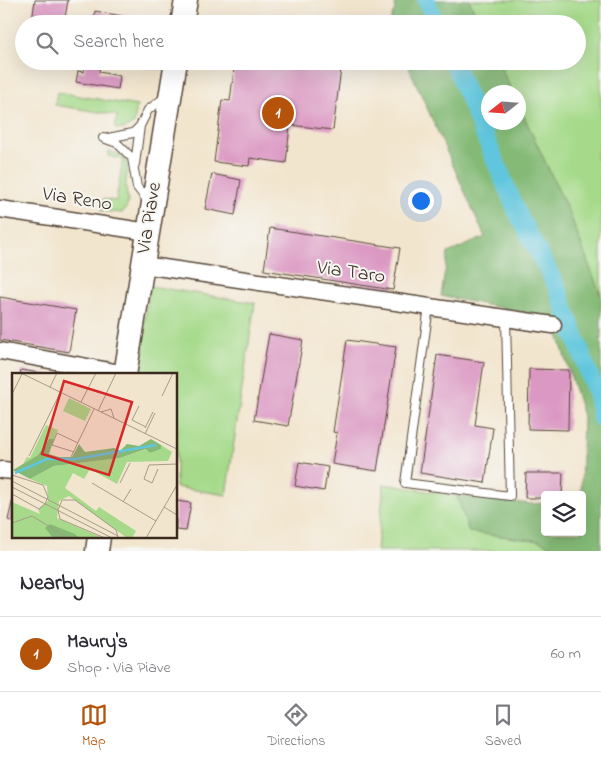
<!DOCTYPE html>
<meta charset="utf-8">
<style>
body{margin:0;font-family:"Indie Flower",sans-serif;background:#f7f7f7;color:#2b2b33}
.controls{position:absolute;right:15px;bottom:15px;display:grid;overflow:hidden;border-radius:5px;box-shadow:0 5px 20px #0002}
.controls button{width:45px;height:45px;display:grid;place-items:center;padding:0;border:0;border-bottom:1px solid #e1e1e2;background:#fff;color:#2b2b33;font:25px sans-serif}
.compass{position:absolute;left:481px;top:85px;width:45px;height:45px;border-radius:50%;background:#fff;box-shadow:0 5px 20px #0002;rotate:253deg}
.you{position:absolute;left:420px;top:200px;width:18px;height:18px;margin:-12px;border:4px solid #fff;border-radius:50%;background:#1a73e8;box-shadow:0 0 0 8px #1a73e833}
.badge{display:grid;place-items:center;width:32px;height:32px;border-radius:50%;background:#b45309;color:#fff;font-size:16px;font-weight:700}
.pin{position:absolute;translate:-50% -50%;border:2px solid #fff;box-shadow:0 1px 5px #0006}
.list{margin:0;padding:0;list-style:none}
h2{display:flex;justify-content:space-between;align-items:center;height:65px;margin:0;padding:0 20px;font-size:21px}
h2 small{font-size:16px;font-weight:400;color:#7c7c81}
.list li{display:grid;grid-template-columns:32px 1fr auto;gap:15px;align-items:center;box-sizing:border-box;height:75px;padding:0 20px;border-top:1px solid #e1e1e2}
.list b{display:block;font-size:19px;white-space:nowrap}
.list p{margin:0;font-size:16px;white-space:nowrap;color:#7c7c81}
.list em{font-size:16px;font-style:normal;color:#7c7c81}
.icon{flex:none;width:28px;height:28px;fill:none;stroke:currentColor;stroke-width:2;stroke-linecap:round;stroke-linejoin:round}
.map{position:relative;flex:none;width:601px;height:551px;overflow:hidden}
.search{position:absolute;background:#fff;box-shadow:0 5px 20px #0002;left:15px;right:15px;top:15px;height:55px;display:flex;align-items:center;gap:12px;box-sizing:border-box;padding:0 18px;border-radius:28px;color:#7c7c81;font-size:19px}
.sheet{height:140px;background:#fff}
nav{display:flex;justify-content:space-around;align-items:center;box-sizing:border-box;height:70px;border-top:1px solid #e1e1e2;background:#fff;font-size:14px;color:#7c7c81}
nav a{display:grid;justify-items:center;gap:2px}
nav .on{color:#b45309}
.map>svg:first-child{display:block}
</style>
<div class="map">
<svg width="601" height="551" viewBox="0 0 601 551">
<rect width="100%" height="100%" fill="#f6f6f2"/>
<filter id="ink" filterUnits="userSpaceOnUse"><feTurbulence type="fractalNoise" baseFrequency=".02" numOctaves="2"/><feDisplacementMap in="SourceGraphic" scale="10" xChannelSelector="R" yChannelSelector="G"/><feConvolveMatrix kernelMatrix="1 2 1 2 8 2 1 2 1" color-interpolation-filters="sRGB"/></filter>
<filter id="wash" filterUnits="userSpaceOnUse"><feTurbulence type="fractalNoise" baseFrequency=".0096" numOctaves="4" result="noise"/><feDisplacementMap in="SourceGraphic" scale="20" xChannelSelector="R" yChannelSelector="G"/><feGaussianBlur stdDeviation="1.12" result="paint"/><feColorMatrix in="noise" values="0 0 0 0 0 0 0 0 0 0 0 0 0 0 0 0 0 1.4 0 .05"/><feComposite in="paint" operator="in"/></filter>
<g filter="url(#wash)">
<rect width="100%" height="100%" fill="#f2e5ce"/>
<path fill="#a6da8a" stroke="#708254" d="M 469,0 L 601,0 L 601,137 L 596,159 L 601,160 L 601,297 L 571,217 L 519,106 L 518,92 L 512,92 L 498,61 L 577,61 L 577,24 L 480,24 Z
M 57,92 L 137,106 L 134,123 L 124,129 L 115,129 L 117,115 L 55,105 Z
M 109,151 L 124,156 C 130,168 125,176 126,188 C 127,198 131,205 122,213 L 101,211 L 103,199 L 116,201 L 123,159 L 108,156 Z
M 150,286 L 255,303 L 226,495 L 176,487 L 176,375 L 136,375 Z
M 384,484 L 457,496 L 469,532 L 540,541 L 561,551 L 377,551 Z"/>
<path fill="#84ba76" stroke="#60724a" d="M 395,0 L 469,0 L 480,24 L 389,24 L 395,9 Z
M 406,61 L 498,61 L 512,92 L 488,92 L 488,122 L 518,122 L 519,106 L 571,217 L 601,297 L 601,551 L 561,551 L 540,541 L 469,532 L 457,496 L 532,504 L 545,503 L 545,532 L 582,532 L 581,495 L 583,416 L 553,318 L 441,296 L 448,253 L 485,237 Z"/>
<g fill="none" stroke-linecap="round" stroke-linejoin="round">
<path stroke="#60c6dd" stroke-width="18" d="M 426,0 L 437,24
M 453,61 L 517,212 L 556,285 L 597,395 L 601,418"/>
</g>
<g id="blocks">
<path fill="#db98c3" d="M 35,0 L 68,0 L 64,24 L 32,21 Z
M 95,11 L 143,20 L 142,24 L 93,24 Z
M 86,61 L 101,61 L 99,72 L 120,76 L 118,89 L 76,82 L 78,71 L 84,72 Z
M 235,61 L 342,61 L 333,130 L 290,125 L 286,163 L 250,158 L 249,166 L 214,162 L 222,100 L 230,101 Z
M 212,174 L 241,180 L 235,215 L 205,209 Z
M 270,228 L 400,248 L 393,290 L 264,270 Z
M 0,297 L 76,310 L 69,352 L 0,340 Z
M 269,334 L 303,340 L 288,426 L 254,420 Z
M 347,340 L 396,347 L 377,471 L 332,464 L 337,433 L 333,432 Z
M 437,355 L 484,362 L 475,425 L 493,428 L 485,483 L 420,473 Z
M 529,369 L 569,370 L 568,430 L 528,429 Z
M 21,370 L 46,374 L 46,375 L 20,375 Z
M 299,462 L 328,467 L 324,491 L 295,486 Z
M 526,473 L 563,473 L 562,495 L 545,495 L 545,498 L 525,498 Z
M 13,499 L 14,499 L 14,522 L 8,520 Z
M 176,501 L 191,503 L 186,531 L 176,530 Z"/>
</g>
</g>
<g filter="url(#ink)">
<use href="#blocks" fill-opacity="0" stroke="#564638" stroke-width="1"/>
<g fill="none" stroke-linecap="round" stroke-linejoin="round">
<g stroke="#564638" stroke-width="10">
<path id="lane" d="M 103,138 L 117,143 L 132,158 L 137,187 L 149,203
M 108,138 L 133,133 L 140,126 L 148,110 L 164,98
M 135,164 L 140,126
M 429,306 L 405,483 L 510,496 L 506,318"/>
</g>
<g stroke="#564638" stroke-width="19">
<path id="street" d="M 0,209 L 148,232
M 143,265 L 553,325
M 0,351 L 126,374
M 2,470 L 14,471"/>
</g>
<g stroke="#564638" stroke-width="25">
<path id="secondary" d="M 182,24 L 186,0
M 125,375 L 176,61
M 97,551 L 99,537"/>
</g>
<use href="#lane" stroke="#fff" stroke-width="8"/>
<use href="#street" stroke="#fff" stroke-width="16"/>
<use href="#secondary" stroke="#fff" stroke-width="22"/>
</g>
</g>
<g text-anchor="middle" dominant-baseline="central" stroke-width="4" stroke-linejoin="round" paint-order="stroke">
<g font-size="20" fill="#3b2a1e" stroke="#f6f6f2">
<text transform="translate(77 200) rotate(9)">Via Reno</text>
<text transform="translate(150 218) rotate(-81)">Via Piave</text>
<text transform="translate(351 273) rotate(8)">Via Taro</text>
</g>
</g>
<g transform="translate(12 373)">
<rect width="165" height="165" fill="#f2e5ce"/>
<path d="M 57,25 L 79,36 L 73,48 L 51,38 ZM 34,52 L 46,57 L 42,66 L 37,66 L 26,82 L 11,91 L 15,84 L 18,85 ZM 149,72 L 160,79 L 156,88 L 115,89 L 105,111 L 78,96 L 72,106 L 61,100 L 53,115 L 84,138 L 87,134 L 124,158 L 120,165 L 115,165 L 57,123 L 47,128 L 45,145 L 91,165 L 67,165 L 38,151 L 41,165 L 0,165 L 0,129 L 28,141 L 26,136 L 36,128 L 35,113 L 18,106 L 42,93 L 108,85 L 135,76 L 138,80 L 149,76 Z" fill="#a6da8a"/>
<path d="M 37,66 L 42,66 L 37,81 L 47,84 L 60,84 L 67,71 L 73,79 L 102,75 L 108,78 L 115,71 L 127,73 L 139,66 L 149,72 L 149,76 L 138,80 L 134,76 L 108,85 L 42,93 L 18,106 L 1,97 L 26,82 ZM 38,151 L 63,161 L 67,165 L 41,165 L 33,155 Z" fill="#84ba76"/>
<path fill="none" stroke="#60c6dd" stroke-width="2.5" d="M 3,100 L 35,86 L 64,86 L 144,72"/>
<path fill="none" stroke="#a99a88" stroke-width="1" d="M 9,0 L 165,76M 38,14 L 45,0M 0,21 L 10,1M 150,23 L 161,0M 69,29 L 84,0M 127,33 L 120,47 L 134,54M 86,38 L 104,0M 89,39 L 99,36 L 102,45M 133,55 L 141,39M 133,61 L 143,40M 62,79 L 40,72 L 45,60 L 66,70M 17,83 L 48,20M 59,84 L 82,36M 146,96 L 140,110 L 132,106 L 137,92 L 165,91M 0,102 L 31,112 L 36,124 L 33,131 L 27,136 L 0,121M 0,108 L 106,163M 80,110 L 144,148M 108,110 L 118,90M 0,114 L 100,165M 111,129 L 119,116M 152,134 L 165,142M 0,150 L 20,143 L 56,165M 93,165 L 48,146 L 46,137 L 50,127 L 63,127 L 104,157 L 106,164M 134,165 L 165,112"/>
<path fill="#d62828" fill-opacity="0.15" stroke="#d62828" stroke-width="2.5" d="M 52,8 L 120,29 L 97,102 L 30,81 Z"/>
<rect width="165" height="165" fill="none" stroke="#3b2a1e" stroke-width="2.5"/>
</g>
</svg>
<div class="controls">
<button><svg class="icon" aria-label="layers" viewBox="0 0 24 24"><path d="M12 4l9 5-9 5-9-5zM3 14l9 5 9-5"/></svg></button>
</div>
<svg class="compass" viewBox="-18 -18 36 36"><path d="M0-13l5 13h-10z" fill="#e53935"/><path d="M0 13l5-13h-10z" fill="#7c7c81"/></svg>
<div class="you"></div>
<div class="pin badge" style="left:278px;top:113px">1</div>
<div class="search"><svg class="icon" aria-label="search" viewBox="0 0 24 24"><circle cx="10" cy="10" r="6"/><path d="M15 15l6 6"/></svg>Search here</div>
</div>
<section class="sheet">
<h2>Nearby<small></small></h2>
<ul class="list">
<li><span class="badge">1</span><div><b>Maury's</b><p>Shop · Via Piave</p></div><em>60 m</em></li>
</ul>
</section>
<nav>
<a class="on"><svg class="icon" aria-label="map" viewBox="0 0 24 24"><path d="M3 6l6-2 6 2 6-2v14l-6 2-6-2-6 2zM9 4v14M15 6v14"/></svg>Map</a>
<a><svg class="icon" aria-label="directions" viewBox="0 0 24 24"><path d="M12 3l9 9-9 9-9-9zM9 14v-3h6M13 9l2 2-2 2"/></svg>Directions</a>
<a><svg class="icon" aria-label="saved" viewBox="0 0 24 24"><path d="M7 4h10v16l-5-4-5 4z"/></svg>Saved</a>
</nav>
